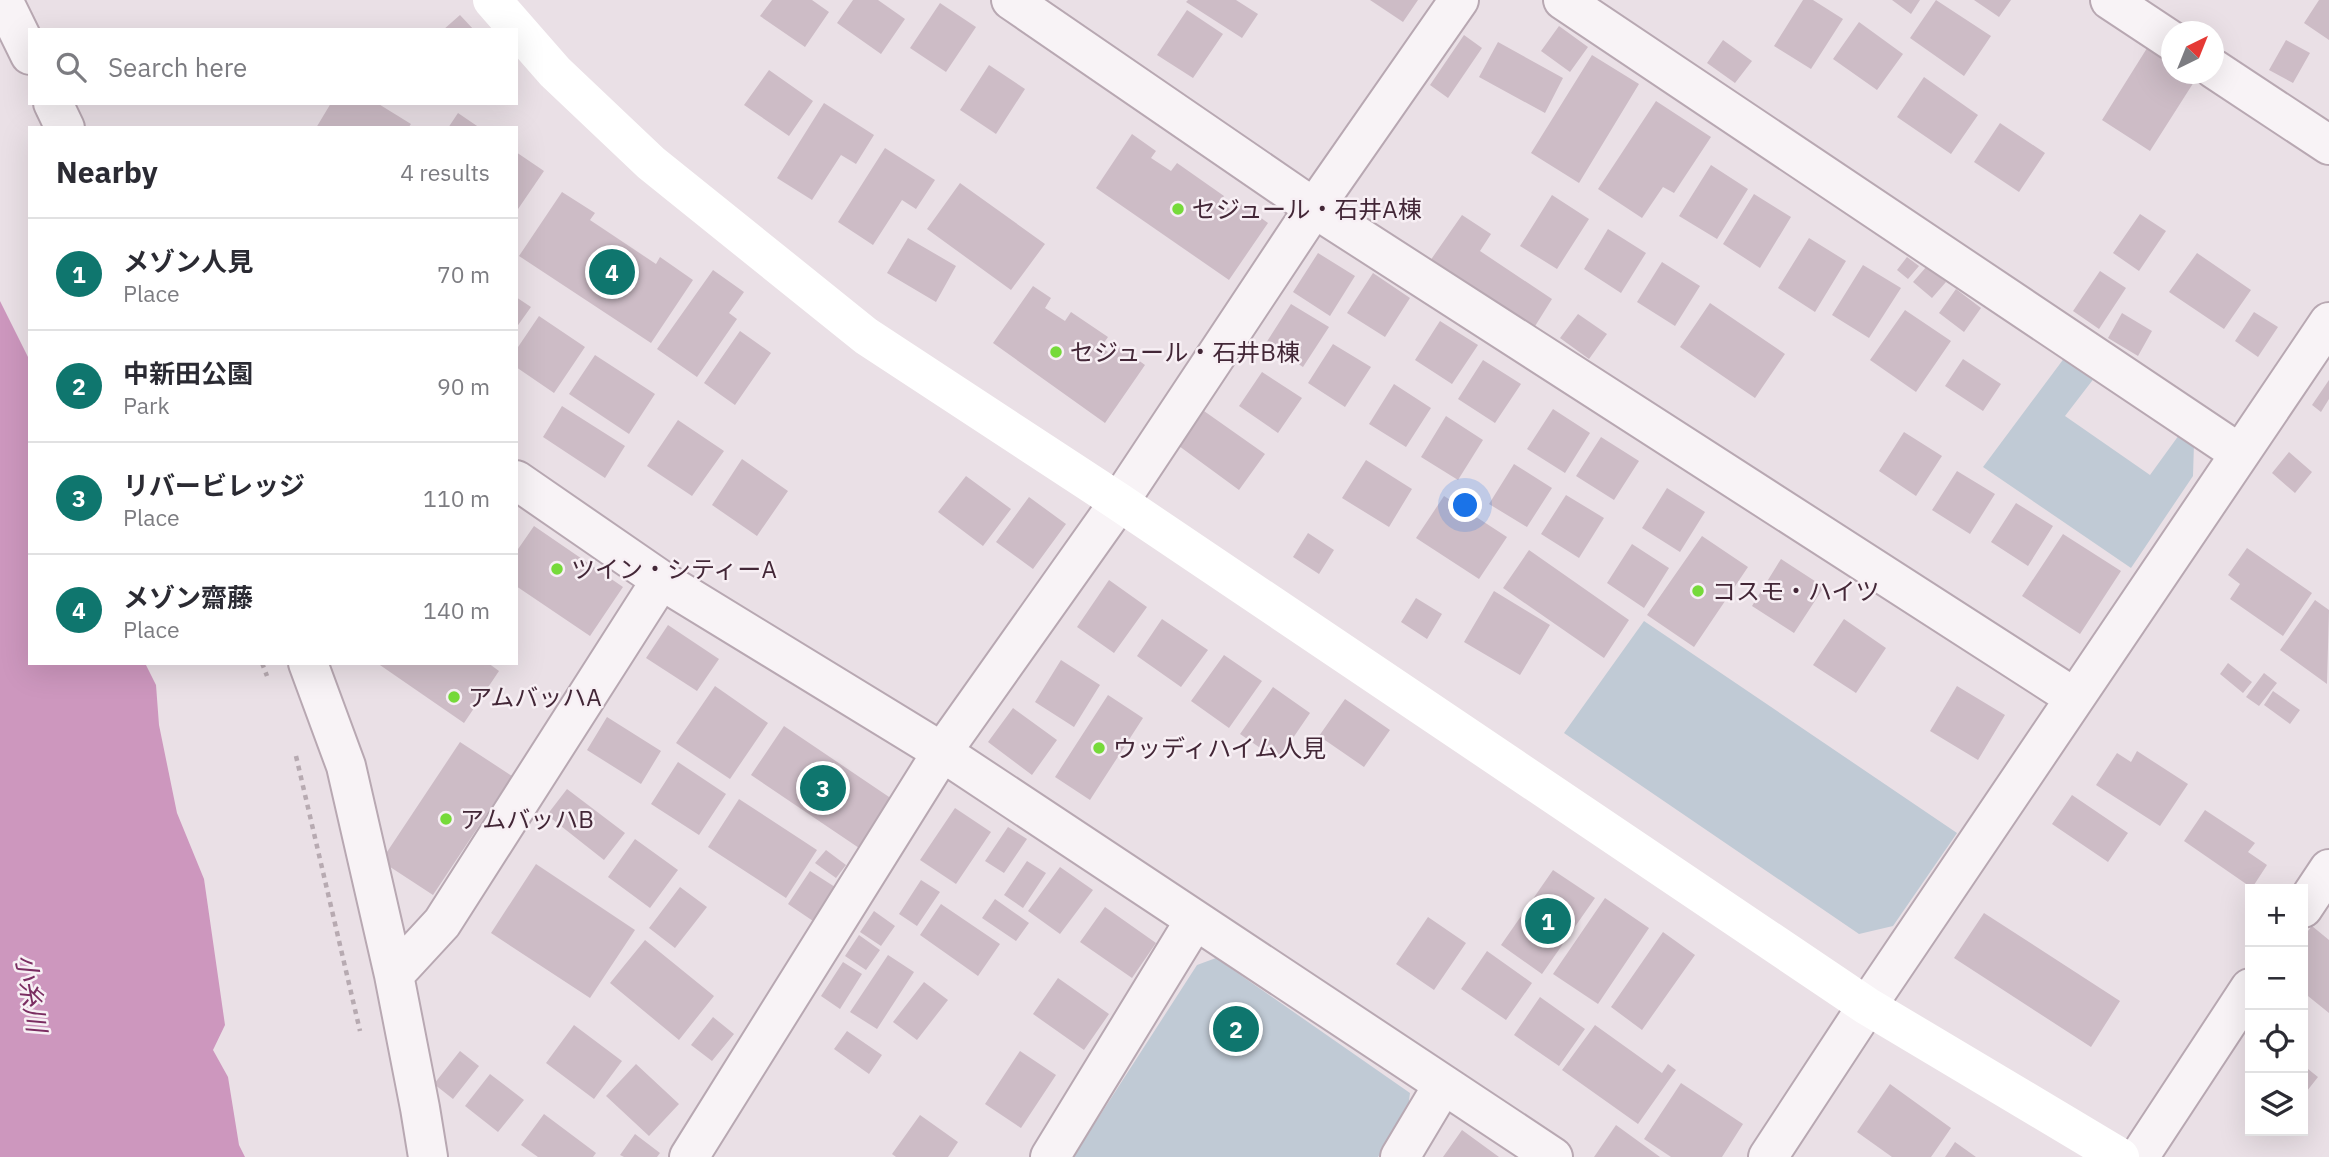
<!DOCTYPE html>
<meta charset="utf-8">
<style>
body{margin:0;font-family:"IBM Plex Sans","Noto Sans JP",sans-serif;background:#f2f2f3;color:#2b2b33}
.controls{position:absolute;right:21px;bottom:21px;display:grid;overflow:hidden;border-radius:0px;box-shadow:0 7px 28px #0002}
.controls button{width:63px;height:63px;display:grid;place-items:center;padding:0;border:0;border-bottom:2px solid #e1e1e2;background:#fff;color:#2b2b33;font:35px sans-serif}
.compass{position:absolute;left:2161px;top:21px;width:63px;height:63px;border-radius:50%;background:#fff;box-shadow:0 7px 28px #0002;rotate:43deg}
.you{position:absolute;left:1466px;top:506px;width:24px;height:24px;margin:-18px;border:5px solid #fff;border-radius:50%;background:#1a73e8;box-shadow:0 0 0 10px #1a73e833}
.badge{display:grid;place-items:center;width:46px;height:46px;border-radius:50%;background:#0f766e;color:#fff;font-size:23px;font-weight:700}
.pin{position:absolute;translate:-50% -50%;border:4px solid #fff;box-shadow:0 2px 7px #0006}
.list{margin:0;padding:0;list-style:none}
h2{display:flex;justify-content:space-between;align-items:center;height:91px;margin:0;padding:0 28px;font-size:30px}
h2 small{font-size:23px;font-weight:400;color:#7c7c81}
.list li{display:grid;grid-template-columns:46px 1fr auto;gap:21px;align-items:center;box-sizing:border-box;height:112px;padding:0 28px;border-top:2px solid #e1e1e2}
.list b{display:block;font-size:26px;white-space:nowrap}
.list p{margin:0;font-size:23px;white-space:nowrap;color:#7c7c81}
.list em{font-size:23px;font-style:normal;color:#7c7c81}
.icon{flex:none;width:38px;height:38px;fill:none;stroke:currentColor;stroke-width:2;stroke-linecap:round;stroke-linejoin:round}
.map{position:relative;flex:none;width:2329px;height:1157px;overflow:hidden}
.search{position:absolute;background:#fff;box-shadow:0 7px 28px #0002;left:28px;top:28px;width:490px;height:77px;display:flex;align-items:center;gap:18px;box-sizing:border-box;padding:0 24px;border-radius:0px;color:#7c7c81;font-size:26px}
.panel{position:absolute;background:#fff;box-shadow:0 7px 28px #0002;left:28px;top:126px;width:490px;height:539px;border-radius:0px}
.map>svg:first-child{display:block}
</style>
<div class="map">
<svg width="2329" height="1157" viewBox="0 0 2329 1157">
<rect width="100%" height="100%" fill="#eae0e6"/>
<path fill="#c0cad5" d="M 2065,357 L 2095,377 L 2065,416 L 2150,475 L 2179,435 L 2194,443 L 2193,476 L 2131,568 L 1983,467 Z
M 1644,621 L 1957,833 L 1893,926 L 1859,934 L 1564,733 Z
M 1216,958 L 1410,1093 L 1407,1116 L 1378,1157 L 1073,1157 L 1197,965 Z"/>
<path fill="#cd97be" d="M 0,301 L 30,361 L 30,663 L 145,663 L 156,685 L 159,725 L 177,813 L 204,879 L 225,1025 L 213,1050 L 228,1077 L 239,1145 L 245,1157 L 0,1157 Z"/>
<path fill="#cdbcc6" d="M 772,0 L 812,0 L 829,12 L 805,47 L 760,16 Z
M 853,0 L 878,0 L 905,19 L 881,54 L 837,23 Z
M 1188,0 L 1236,0 L 1258,14 L 1242,38 L 1186,2 Z
M 1370,0 L 1418,0 L 1403,22 Z
M 1803,0 L 1813,0 L 1843,19 L 1811,69 L 1774,46 Z
M 1892,0 L 1920,0 L 1911,14 Z
M 1936,0 L 1991,36 L 1964,76 L 1910,38 Z
M 1974,0 L 2011,0 L 1999,17 Z
M 2319,0 L 2329,0 L 2329,40 L 2304,23 Z
M 940,3 L 976,27 L 946,72 L 910,48 Z
M 1187,10 L 1223,34 L 1193,78 L 1157,55 Z
M 460,15 L 474,30 L 443,30 Z
M 1859,22 L 1903,54 L 1877,90 L 1833,59 Z
M 1559,26 L 1588,47 L 1570,72 L 1541,51 Z
M 1464,35 L 1482,48 L 1448,98 L 1430,85 Z
M 2154,37 L 2172,48 L 2172,74 L 2199,74 L 2150,151 L 2102,120 Z
M 1723,40 L 1752,61 L 1735,83 L 1707,63 Z
M 2286,40 L 2310,53 L 2293,83 L 2269,70 Z
M 1498,42 L 1563,78 L 1545,113 L 1479,77 Z
M 1592,55 L 1639,84 L 1579,183 L 1531,153 Z
M 989,65 L 1025,89 L 996,134 L 960,110 Z
M 769,70 L 813,101 L 789,136 L 744,105 Z
M 1924,77 L 1978,115 L 1951,154 L 1897,117 Z
M 1656,101 L 1711,137 L 1674,193 L 1663,187 L 1642,218 L 1598,189 Z
M 331,103 L 377,103 L 411,124 L 408,128 L 316,128 Z
M 824,103 L 874,135 L 856,164 L 841,155 L 812,200 L 777,178 Z
M 458,113 L 480,128 L 448,128 Z
M 2000,123 L 2045,153 L 2019,192 L 1974,162 Z
M 1132,134 L 1156,151 L 1151,158 L 1171,171 L 1177,163 L 1224,196 L 1220,202 L 1236,213 L 1242,204 L 1268,223 L 1229,280 L 1096,188 Z
M 885,148 L 935,180 L 916,209 L 902,200 L 873,245 L 838,222 Z
M 516,152 L 544,171 L 516,212 Z
M 1711,165 L 1748,189 L 1717,239 L 1679,216 Z
M 960,183 L 1045,244 L 1011,290 L 927,229 Z
M 562,192 L 595,213 L 590,220 L 656,264 L 660,257 L 693,280 L 651,343 L 519,256 Z
M 1754,194 L 1791,217 L 1760,268 L 1723,244 Z
M 1552,195 L 1589,219 L 1557,269 L 1520,246 Z
M 2140,214 L 2166,231 L 2139,271 L 2113,253 Z
M 1462,215 L 1491,234 L 1480,251 L 1552,299 L 1532,331 L 1430,261 Z
M 1608,229 L 1646,253 L 1621,293 L 1584,269 Z
M 908,238 L 956,266 L 936,302 L 887,273 Z
M 1809,238 L 1846,261 L 1815,312 L 1778,288 Z
M 1318,253 L 1355,276 L 1330,316 L 1293,292 Z
M 2197,253 L 2251,290 L 2224,329 L 2169,292 Z
M 1907,257 L 1919,266 L 1908,279 L 1897,270 Z
M 1662,262 L 1700,286 L 1675,326 L 1637,302 Z
M 1863,265 L 1901,288 L 1869,338 L 1832,315 Z
M 1927,266 L 1946,282 L 1932,298 L 1913,282 Z
M 713,270 L 744,292 L 729,313 L 737,319 L 697,377 L 657,349 Z
M 2100,271 L 2126,288 L 2099,329 L 2073,311 Z
M 1373,273 L 1410,298 L 1385,337 L 1347,313 Z
M 1033,286 L 1051,298 L 1045,308 L 1065,321 L 1071,312 L 1108,337 L 1101,347 L 1114,356 L 1120,347 L 1145,365 L 1105,423 L 993,343 Z
M 1956,289 L 1981,308 L 1964,332 L 1939,313 Z
M 516,297 L 531,307 L 516,328 Z
M 1710,303 L 1785,354 L 1755,398 L 1680,347 Z
M 1291,304 L 1329,327 L 1303,367 L 1266,343 Z
M 1905,310 L 1951,341 L 1916,392 L 1870,360 Z
M 2254,312 L 2278,327 L 2258,357 L 2235,341 Z
M 2122,313 L 2152,331 L 2138,356 L 2108,338 Z
M 1578,314 L 1607,334 L 1589,359 L 1560,338 Z
M 539,316 L 585,347 L 554,393 L 516,367 L 516,350 Z
M 1440,321 L 1478,345 L 1452,384 L 1415,360 Z
M 740,331 L 771,353 L 735,405 L 704,383 Z
M 1333,344 L 1371,367 L 1345,407 L 1308,383 Z
M 595,355 L 655,394 L 629,434 L 569,394 Z
M 1963,359 L 2001,384 L 1983,411 L 1945,386 Z
M 1483,360 L 1521,384 L 1495,423 L 1458,399 Z
M 1262,372 L 1302,398 L 1278,433 L 1239,406 Z
M 2329,380 L 2329,399 L 2321,412 L 2312,405 Z
M 1394,384 L 1431,408 L 1406,447 L 1369,424 Z
M 562,406 L 625,446 L 605,478 L 543,437 Z
M 1553,409 L 1590,433 L 1565,473 L 1527,449 Z
M 1204,411 L 1265,454 L 1239,490 L 1179,446 Z
M 1446,416 L 1483,440 L 1458,480 L 1421,457 Z
M 678,420 L 724,451 L 692,496 L 647,466 Z
M 1904,432 L 1942,456 L 1916,496 L 1879,471 Z
M 1601,437 L 1639,461 L 1614,500 L 1576,476 Z
M 2289,452 L 2312,472 L 2295,493 L 2272,473 Z
M 742,459 L 788,491 L 757,536 L 712,505 Z
M 1366,460 L 1412,489 L 1389,527 L 1342,498 Z
M 1514,464 L 1552,488 L 1527,527 L 1489,504 Z
M 1957,471 L 1995,494 L 1970,534 L 1932,510 Z
M 966,476 L 1011,509 L 983,546 L 938,512 Z
M 1667,488 L 1705,512 L 1680,552 L 1642,528 Z
M 1566,495 L 1604,518 L 1579,558 L 1541,534 Z
M 1444,496 L 1507,537 L 1479,579 L 1416,538 Z
M 1029,497 L 1066,524 L 1033,569 L 996,542 Z
M 2016,503 L 2053,526 L 2028,566 L 1991,542 Z
M 534,526 L 623,587 L 590,636 L 516,586 L 516,552 Z
M 1308,533 L 1334,550 L 1319,574 L 1293,557 Z
M 2063,534 L 2121,571 L 2080,634 L 2022,596 Z
M 1702,536 L 1748,567 L 1694,647 L 1647,615 Z
M 1632,544 L 1669,568 L 1644,608 L 1607,583 Z
M 2247,548 L 2312,593 L 2283,636 L 2230,599 L 2240,584 L 2228,575 Z
M 1529,550 L 1629,620 L 1604,658 L 1503,588 Z
M 1781,559 L 1824,587 L 1794,633 L 1752,606 Z
M 1109,580 L 1147,607 L 1114,653 L 1077,627 Z
M 1494,591 L 1550,625 L 1520,675 L 1464,642 Z
M 1416,598 L 1442,614 L 1427,639 L 1401,622 Z
M 2315,600 L 2329,610 L 2327,684 L 2280,650 Z
M 1162,619 L 1208,650 L 1181,687 L 1137,656 Z
M 1844,619 L 1886,648 L 1856,693 L 1813,665 Z
M 668,625 L 719,659 L 697,691 L 646,658 Z
M 1224,655 L 1262,681 L 1229,728 L 1191,701 Z
M 1061,660 L 1100,685 L 1074,727 L 1035,702 Z
M 377,663 L 488,663 L 499,671 L 464,723 Z
M 2228,663 L 2252,682 L 2243,693 L 2220,674 Z
M 2264,673 L 2277,683 L 2259,706 L 2246,697 Z
M 715,686 L 768,723 L 730,779 L 676,743 Z
M 1957,686 L 2005,715 L 1978,760 L 1930,731 Z
M 1273,687 L 1310,713 L 1278,760 L 1240,734 Z
M 2273,691 L 2300,710 L 2290,724 L 2264,705 Z
M 1108,695 L 1143,718 L 1090,800 L 1055,777 Z
M 1345,699 L 1390,730 L 1364,767 L 1319,736 Z
M 1013,708 L 1057,740 L 1032,775 L 988,742 Z
M 607,717 L 661,751 L 641,784 L 587,750 Z
M 784,726 L 895,801 L 862,850 L 751,775 Z
M 460,742 L 512,776 L 433,895 L 381,861 Z
M 2137,751 L 2188,784 L 2160,826 L 2096,785 L 2117,753 L 2131,762 Z
M 678,762 L 726,794 L 699,835 L 651,804 Z
M 567,789 L 625,833 L 604,860 L 547,815 Z
M 2072,795 L 2128,833 L 2108,862 L 2052,824 Z
M 739,799 L 817,850 L 786,898 L 708,847 Z
M 955,808 L 991,832 L 956,884 L 920,860 Z
M 2205,810 L 2255,843 L 2248,852 L 2267,865 L 2252,888 L 2184,841 Z
M 1008,827 L 1027,839 L 1004,873 L 985,861 Z
M 635,839 L 678,870 L 650,908 L 608,877 Z
M 826,850 L 846,865 L 836,878 L 815,863 Z
M 1027,861 L 1046,873 L 1023,908 L 1004,895 Z
M 536,864 L 635,930 L 590,998 L 491,933 Z
M 1060,867 L 1093,890 L 1060,934 L 1028,911 Z
M 1553,870 L 1595,898 L 1542,974 L 1501,945 Z
M 810,871 L 835,887 L 813,921 L 788,904 Z
M 921,880 L 940,892 L 917,926 L 899,914 Z
M 680,887 L 707,907 L 675,948 L 649,928 Z
M 1605,898 L 1649,928 L 1598,1004 L 1553,974 Z
M 995,899 L 1029,923 L 1016,941 L 982,918 Z
M 941,904 L 1000,944 L 978,976 L 920,935 Z
M 1105,907 L 1156,943 L 1132,978 L 1080,942 Z
M 874,911 L 895,926 L 881,946 L 860,932 Z
M 1984,913 L 2120,1001 L 2091,1047 L 1954,958 Z
M 1428,917 L 1466,943 L 1434,990 L 1396,964 Z
M 2312,926 L 2329,940 L 2329,1013 L 2303,992 L 2303,937 Z
M 1663,932 L 1695,955 L 1642,1030 L 1611,1007 Z
M 859,935 L 880,950 L 866,970 L 845,956 Z
M 645,940 L 714,996 L 679,1040 L 610,983 Z
M 1487,951 L 1532,983 L 1506,1020 L 1461,989 Z
M 888,955 L 914,972 L 877,1029 L 850,1012 Z
M 843,962 L 862,974 L 840,1009 L 821,996 Z
M 1058,978 L 1109,1014 L 1084,1050 L 1033,1014 Z
M 924,982 L 948,1000 L 917,1040 L 893,1022 Z
M 1540,997 L 1585,1029 L 1559,1066 L 1514,1035 Z
M 713,1017 L 734,1034 L 712,1061 L 691,1045 Z
M 574,1025 L 622,1061 L 594,1099 L 546,1063 Z
M 1595,1025 L 1662,1073 L 1668,1064 L 1676,1070 L 1638,1124 L 1562,1070 Z
M 847,1031 L 882,1055 L 869,1074 L 834,1049 Z
M 460,1051 L 479,1066 L 453,1099 L 434,1084 Z
M 1020,1051 L 1056,1075 L 1021,1128 L 985,1104 Z
M 636,1064 L 679,1104 L 649,1136 L 606,1096 Z
M 2303,1065 L 2318,1077 L 2303,1096 Z
M 490,1074 L 524,1100 L 498,1132 L 465,1106 Z
M 1681,1083 L 1743,1124 L 1722,1157 L 1671,1157 L 1644,1139 Z
M 1890,1084 L 1951,1128 L 1931,1157 L 1892,1157 L 1857,1132 Z
M 544,1114 L 596,1153 L 593,1157 L 538,1157 L 521,1145 Z
M 920,1115 L 958,1142 L 948,1157 L 896,1157 L 892,1154 Z
M 1616,1125 L 1660,1157 L 1594,1157 Z
M 1462,1130 L 1499,1157 L 1443,1157 Z
M 635,1134 L 660,1153 L 657,1157 L 624,1157 L 620,1155 Z
M 1955,1142 L 1976,1157 L 1945,1157 Z"/>
<g fill="none" stroke-linecap="round" stroke-linejoin="round">
<g stroke="#b8a8b2" stroke-width="42">
<path id="street" d="M 3,0 L 30,55
M 1011,0 L 1314,208 L 2075,698
M 1563,0 L 2239,453
M 2110,0 L 2172,41
M 2214,69 L 2329,145
M 53,103 L 65,128
M 516,480 L 661,580 L 942,752 L 1553,1157
M 308,663 L 346,766 L 394,975 L 420,1108 L 428,1157
M 2303,908 L 2329,869
M 394,975 L 442,923 L 661,580
M 689,1157 L 942,752 L 1119,502 L 1314,208 L 1459,0
M 1050,1157 L 1195,920
M 1400,1157 L 1443,1085
M 1768,1157 L 1867,1006 L 2329,322
M 2139,1157 L 2250,988"/>
</g>
<path stroke="#b7aab1" stroke-width="4.5" stroke-dasharray="5 5" stroke-linecap="butt" d="M 262,663 L 267,676
M 296,756 L 360,1031"/>
<use href="#street" stroke="#f8f3f6" stroke-width="38"/>
<path stroke="#fff" stroke-width="38" d="M 492,0 L 555,72 L 651,163 L 866,336 L 1119,502 L 1867,1006 L 2120,1157"/>
</g>
<g fill="#76da3a" stroke="#f7eff4" stroke-width="2.5">
<circle cx="1178" cy="209" r="7"/>
<circle cx="1056" cy="352" r="7"/>
<circle cx="557" cy="569" r="7"/>
<circle cx="1698" cy="591" r="7"/>
<circle cx="454" cy="697" r="7"/>
<circle cx="1099" cy="748" r="7"/>
<circle cx="446" cy="819" r="7"/>
</g>
<g text-anchor="middle" dominant-baseline="central" stroke-width="5" stroke-linejoin="round" paint-order="stroke">
<g font-size="24" fill="#432737" stroke="#f7eff4" text-anchor="start">
<text x="1192" y="209">セジュール・石井A棟</text>
<text x="1070" y="352">セジュール・石井B棟</text>
<text x="571" y="569">ツイン・シティーA</text>
<text x="1712" y="591">コスモ・ハイツ</text>
<text x="468" y="697">アムバッハA</text>
<text x="1113" y="748">ウッディハイム人見</text>
<text x="460" y="819">アムバッハB</text>
</g>
<g font-size="26" font-style="italic" fill="#7a2d61" stroke="#f7eff4">
<text transform="translate(32 993) rotate(81)">小糸川</text>
</g>
</g>
</svg>
<div class="controls">
<button>+</button>
<button>−</button>
<button><svg class="icon" aria-label="locate" viewBox="0 0 24 24"><circle cx="12" cy="12" r="6"/><path d="M12 2v4M12 18v4M2 12h4M18 12h4"/></svg></button>
<button><svg class="icon" aria-label="layers" viewBox="0 0 24 24"><path d="M12 4l9 5-9 5-9-5zM3 14l9 5 9-5"/></svg></button>
</div>
<svg class="compass" viewBox="-18 -18 36 36"><path d="M0-13l5 13h-10z" fill="#e53935"/><path d="M0 13l5-13h-10z" fill="#7c7c81"/></svg>
<div class="you"></div>
<div class="pin badge" style="left:1548px;top:921px">1</div>
<div class="pin badge" style="left:1236px;top:1029px">2</div>
<div class="pin badge" style="left:823px;top:788px">3</div>
<div class="pin badge" style="left:612px;top:272px">4</div>
<div class="search"><svg class="icon" aria-label="search" viewBox="0 0 24 24"><circle cx="10" cy="10" r="6"/><path d="M15 15l6 6"/></svg>Search here</div>
<section class="panel">
<h2>Nearby<small>4 results</small></h2>
<ul class="list">
<li><span class="badge">1</span><div><b>メゾン人見</b><p>Place</p></div><em>70 m</em></li>
<li><span class="badge">2</span><div><b>中新田公園</b><p>Park</p></div><em>90 m</em></li>
<li><span class="badge">3</span><div><b>リバービレッジ</b><p>Place</p></div><em>110 m</em></li>
<li><span class="badge">4</span><div><b>メゾン齋藤</b><p>Place</p></div><em>140 m</em></li>
</ul>
</section>
</div>
